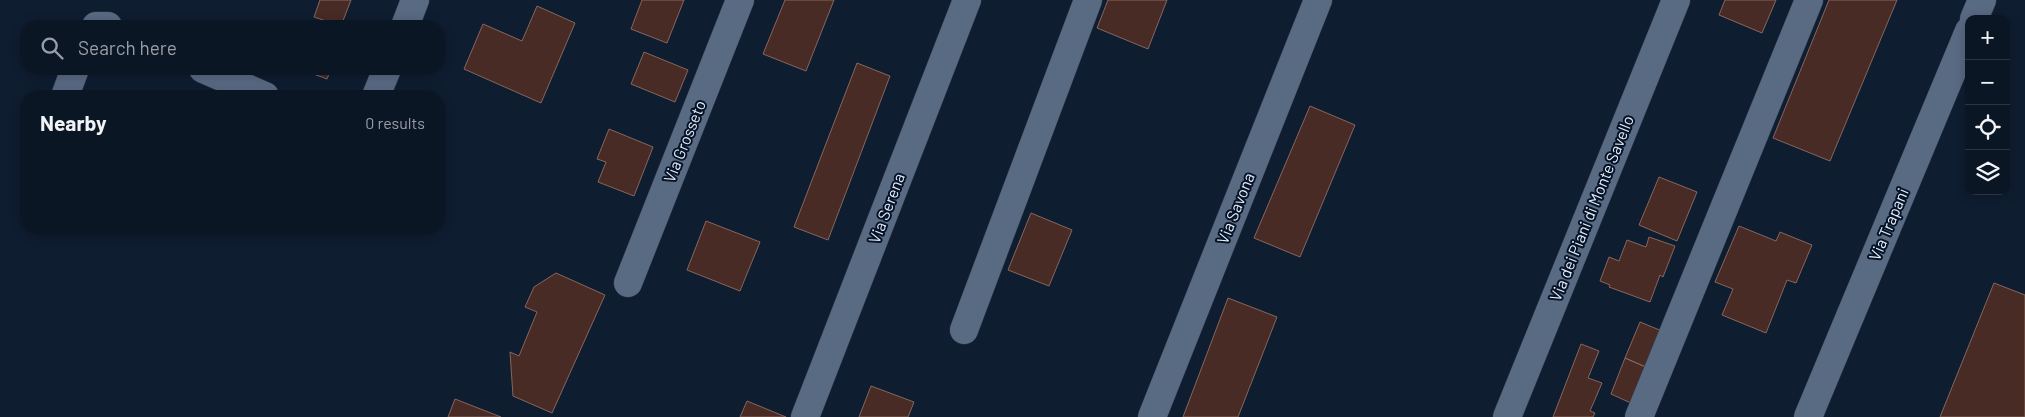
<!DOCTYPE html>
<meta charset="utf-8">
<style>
body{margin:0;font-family:Barlow,sans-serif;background:#141f2d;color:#f1f3f6}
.controls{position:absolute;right:15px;top:15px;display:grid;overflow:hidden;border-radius:10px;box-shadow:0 2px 12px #0003}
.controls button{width:45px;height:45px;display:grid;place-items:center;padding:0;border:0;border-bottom:1px solid #2b3542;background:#0b1625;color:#f1f3f6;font:25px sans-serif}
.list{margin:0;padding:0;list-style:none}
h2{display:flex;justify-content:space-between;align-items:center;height:65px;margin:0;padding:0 20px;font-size:21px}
h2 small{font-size:16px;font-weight:400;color:#9a9fa7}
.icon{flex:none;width:28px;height:28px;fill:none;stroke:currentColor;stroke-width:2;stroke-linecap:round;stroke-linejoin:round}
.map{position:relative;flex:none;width:2025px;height:417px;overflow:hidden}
.search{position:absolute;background:#0b1625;box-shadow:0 2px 12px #0003;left:20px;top:20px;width:425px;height:55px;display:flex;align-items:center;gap:12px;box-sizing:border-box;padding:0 18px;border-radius:20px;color:#9a9fa7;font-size:19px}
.panel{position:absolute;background:#0b1625;box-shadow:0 2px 12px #0003;left:20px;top:90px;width:425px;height:145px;border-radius:20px}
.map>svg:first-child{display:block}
</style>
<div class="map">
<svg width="2025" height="417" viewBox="0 0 2025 417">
<rect width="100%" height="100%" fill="#0f1d31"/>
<path fill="#482b25" stroke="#87665e" d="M 320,0 L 351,0 L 341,26 L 314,17 Z
M 642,0 L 684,0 L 667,43 L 631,29 Z
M 785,0 L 834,0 L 806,71 L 763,54 Z
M 1108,0 L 1167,0 L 1148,49 L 1097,28 Z
M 1725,0 L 1776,0 L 1762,33 L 1719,15 Z
M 1829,0 L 1897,0 L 1830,161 L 1773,138 Z
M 537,6 L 575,23 L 541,103 L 464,69 L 483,24 L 522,41 Z
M 644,52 L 688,70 L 675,102 L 631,84 Z
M 857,63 L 890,76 L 828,240 L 794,227 Z
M 300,69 L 331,69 L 327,79 Z
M 1310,106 L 1355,125 L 1300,257 L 1254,238 Z
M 609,129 L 653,147 L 634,196 L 598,182 L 606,162 L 597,159 Z
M 1659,177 L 1697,192 L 1677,241 L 1639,225 Z
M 1031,213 L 1072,230 L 1049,286 L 1008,270 Z
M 706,221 L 760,242 L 740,291 L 687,270 Z
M 1739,226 L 1776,241 L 1780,232 L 1812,245 L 1796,283 L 1787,280 L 1766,333 L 1722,315 L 1733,289 L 1715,282 Z
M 1649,237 L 1675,246 L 1663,277 L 1660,275 L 1650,302 L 1609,287 L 1610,285 L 1600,281 L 1609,257 L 1619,261 L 1627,240 L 1646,247 Z
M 556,273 L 605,295 L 552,413 L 513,396 L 510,352 L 519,356 L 537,312 L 525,307 L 534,287 Z
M 1994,283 L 2025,295 L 2025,417 L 1940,417 Z
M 1228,298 L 1277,317 L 1238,417 L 1183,417 Z
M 1640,322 L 1662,331 L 1648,368 L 1625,358 Z
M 1581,344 L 1599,351 L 1588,378 L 1602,383 L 1590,411 L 1595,413 L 1593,417 L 1553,417 Z
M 1625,358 L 1648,368 L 1633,404 L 1611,394 Z
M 871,386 L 914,402 L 908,417 L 859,417 Z
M 455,399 L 501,417 L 448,417 Z
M 747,401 L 786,417 L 740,417 Z"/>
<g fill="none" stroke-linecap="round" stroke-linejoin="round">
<g stroke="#32394a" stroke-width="29">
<path id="minor" d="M 1974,19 L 1982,0
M 96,26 L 108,26
M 405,26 L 415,0
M 203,69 L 265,96
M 65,96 L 75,69
M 376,96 L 387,69
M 628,283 L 740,0
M 964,330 L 1088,0
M 805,417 L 967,0
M 1152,417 L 1318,0
M 1507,417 L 1676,0
M 1639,417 L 1809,0
M 1808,417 L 1969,31"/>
</g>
<use href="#minor" stroke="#596a83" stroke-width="28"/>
</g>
<g text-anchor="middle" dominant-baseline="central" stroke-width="4" stroke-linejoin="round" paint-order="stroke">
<g font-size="16" fill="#e3edfc" stroke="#061327">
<text transform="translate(684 141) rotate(-68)">Via Grosseto</text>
<text transform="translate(886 208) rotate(-69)">Via Serena</text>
<text transform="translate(1235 208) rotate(-68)">Via Savona</text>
<text transform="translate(1591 208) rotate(-68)">Via dei Piani di Monte Savello</text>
<text transform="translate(1888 224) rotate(-67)">Via Trapani</text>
</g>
</g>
</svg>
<div class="controls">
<button>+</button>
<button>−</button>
<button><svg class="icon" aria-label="locate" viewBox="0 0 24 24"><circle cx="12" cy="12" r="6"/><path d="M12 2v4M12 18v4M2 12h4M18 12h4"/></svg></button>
<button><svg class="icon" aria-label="layers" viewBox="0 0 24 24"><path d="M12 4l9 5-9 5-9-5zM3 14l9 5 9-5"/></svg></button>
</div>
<div class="search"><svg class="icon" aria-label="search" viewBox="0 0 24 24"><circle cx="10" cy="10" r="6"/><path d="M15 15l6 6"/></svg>Search here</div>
<section class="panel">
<h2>Nearby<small>0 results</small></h2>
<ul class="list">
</ul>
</section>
</div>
